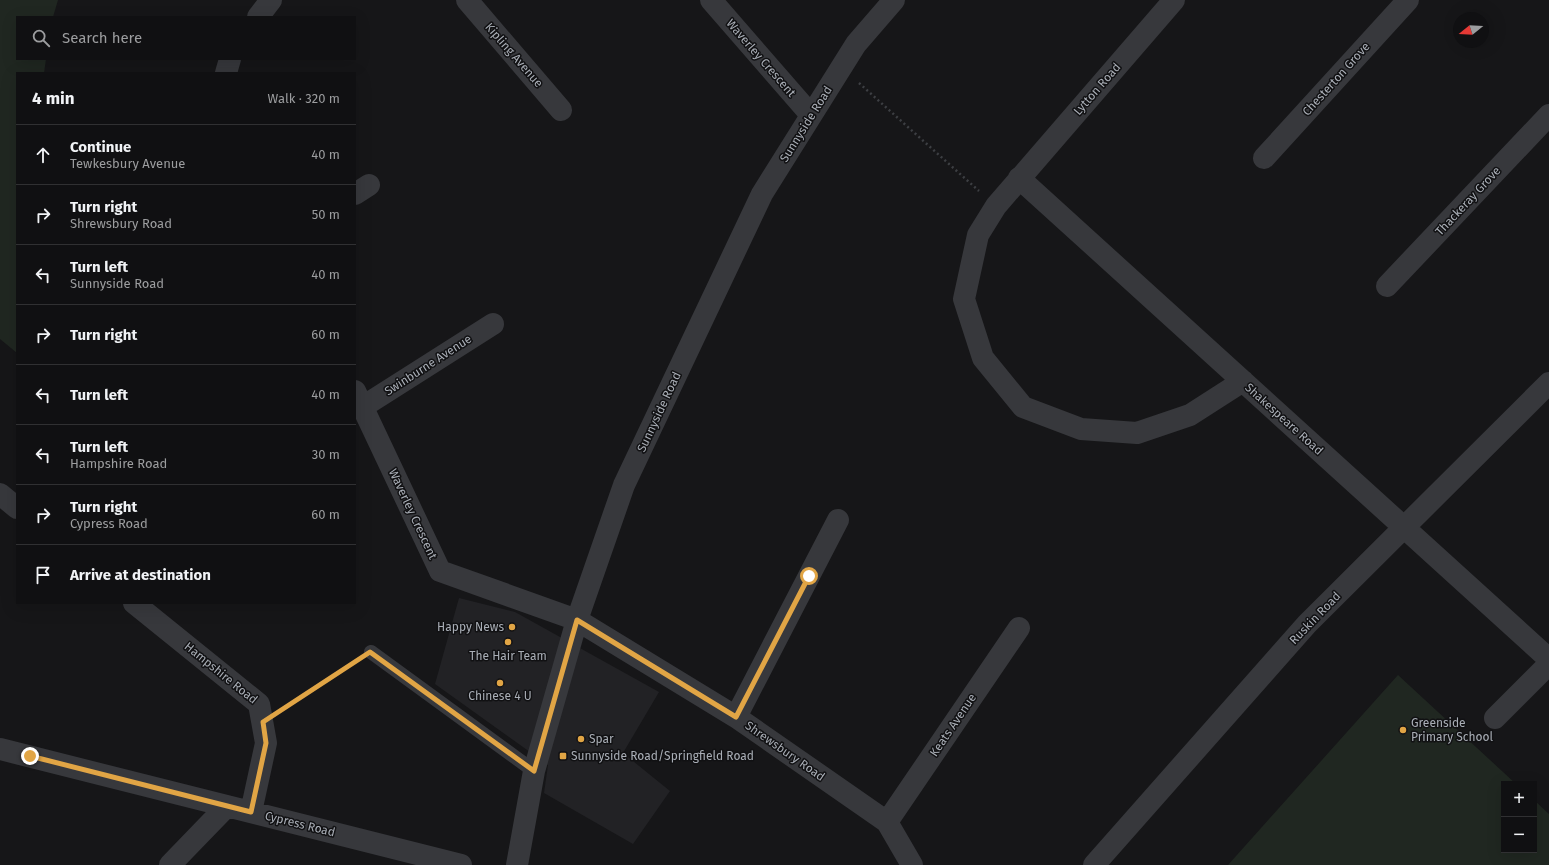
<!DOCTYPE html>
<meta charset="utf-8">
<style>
body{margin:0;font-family:"Fira Sans",sans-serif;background:#1e1e20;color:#f1f3f6}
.controls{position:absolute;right:12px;bottom:12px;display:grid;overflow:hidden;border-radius:0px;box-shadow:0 4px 16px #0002}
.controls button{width:36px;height:36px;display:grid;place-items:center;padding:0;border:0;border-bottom:1px solid #303032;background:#101012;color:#f1f3f6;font:20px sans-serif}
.compass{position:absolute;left:1453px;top:12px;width:36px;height:36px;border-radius:50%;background:#101012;box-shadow:0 4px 16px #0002;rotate:252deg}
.stop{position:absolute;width:12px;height:12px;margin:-9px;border:3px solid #e1a545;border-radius:50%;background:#fff}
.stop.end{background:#e1a545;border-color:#fff;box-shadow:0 1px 4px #0008}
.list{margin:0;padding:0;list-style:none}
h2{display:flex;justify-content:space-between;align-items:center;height:52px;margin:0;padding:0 16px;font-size:17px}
h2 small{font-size:13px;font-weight:400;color:#9c9d9f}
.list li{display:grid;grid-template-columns:26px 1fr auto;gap:12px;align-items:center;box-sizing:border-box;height:60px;padding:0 16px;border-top:1px solid #303032}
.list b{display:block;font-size:15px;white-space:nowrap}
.list p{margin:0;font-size:13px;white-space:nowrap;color:#9c9d9f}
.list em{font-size:13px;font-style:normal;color:#9c9d9f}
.icon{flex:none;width:22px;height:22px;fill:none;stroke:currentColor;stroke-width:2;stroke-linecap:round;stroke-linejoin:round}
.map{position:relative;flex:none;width:1549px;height:865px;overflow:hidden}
.search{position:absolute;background:#101012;box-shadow:0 4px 16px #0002;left:16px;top:16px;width:340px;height:44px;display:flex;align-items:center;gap:10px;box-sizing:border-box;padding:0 14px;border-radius:0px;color:#9c9d9f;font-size:15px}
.panel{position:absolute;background:#101012;box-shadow:0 4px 16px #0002;left:16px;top:72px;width:340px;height:532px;border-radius:0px}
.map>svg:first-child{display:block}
</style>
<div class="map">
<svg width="1549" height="865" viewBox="0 0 1549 865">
<rect width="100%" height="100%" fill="#161618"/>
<path fill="#222225" d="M 459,598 L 515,612 L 659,692 L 623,753 L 670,791 L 633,844 L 544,793 L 548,765 L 435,684 Z"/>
<path fill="#202721" d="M 0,0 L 58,0 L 53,17 L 17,17 L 17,59 L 46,59 L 44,73 L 17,73 L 17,353 L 0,339 Z
M 1398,675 L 1516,784 L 1504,784 L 1504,850 L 1534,850 L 1534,800 L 1549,814 L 1549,865 L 1228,865 Z"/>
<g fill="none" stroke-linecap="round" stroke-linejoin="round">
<path stroke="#3d3f43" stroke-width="2.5" stroke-dasharray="2 3" stroke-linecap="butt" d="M 859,83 L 979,191
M 284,708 L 355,662"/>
<path stroke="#37383c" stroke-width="14" d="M 371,652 L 534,771"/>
<path stroke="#37383c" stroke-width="22" d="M 467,0 L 561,110
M 711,0 L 811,115
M 1174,0 L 996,206 L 978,235 L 964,299 L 983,358 L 1023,407 L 1081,429 L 1137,433 L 1190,415 L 1243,381
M 258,17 L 271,0
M 226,73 L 230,59
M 1264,158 L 1408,0
M 1019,178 L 1549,659
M 355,194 L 369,185
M 1387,286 L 1549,115
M 355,391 L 440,571 L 577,620 L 736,717 L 887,822 L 912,865
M 364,406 L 493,324
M 0,494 L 17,508
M 134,603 L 259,704 L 266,743 L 251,812
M 736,717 L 838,520
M 1495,718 L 1549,664
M 0,749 L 461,865
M 887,822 L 1019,628
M 170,865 L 227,806
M 517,865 L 534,771 L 577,620 L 624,485 L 762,194 L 856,44 L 894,0
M 1094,865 L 1307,624 L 1549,383"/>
</g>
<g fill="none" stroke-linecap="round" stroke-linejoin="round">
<path stroke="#e1a545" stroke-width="5" d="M 30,756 L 251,812 L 266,743 L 263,722 L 370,652 L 534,771 L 577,620 L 736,717 L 809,576"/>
</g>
<g fill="#e1a545" stroke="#111113" stroke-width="1.5">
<circle cx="512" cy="627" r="4"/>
<circle cx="508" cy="642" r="4"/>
<circle cx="500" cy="683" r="4"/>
<circle cx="1403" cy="730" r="4"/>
<circle cx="581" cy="739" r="4"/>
<rect x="559" y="752" width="8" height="8" rx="2"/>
</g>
<g text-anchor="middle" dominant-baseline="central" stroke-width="3" stroke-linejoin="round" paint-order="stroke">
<g font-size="12" fill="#a9aeb6" stroke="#111113">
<text transform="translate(514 55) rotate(49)">Kipling Avenue</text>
<text transform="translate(761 58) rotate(49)">Waverley Crescent</text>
<text transform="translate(1336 79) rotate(-48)">Chesterton Grove</text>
<text transform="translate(1097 89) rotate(-49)">Lytton Road</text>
<text transform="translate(806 124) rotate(-58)">Sunnyside Road</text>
<text transform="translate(1468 201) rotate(-47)">Thackeray Grove</text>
<text transform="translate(428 365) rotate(-33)">Swinburne Avenue</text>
<text transform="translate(659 412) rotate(-65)">Sunnyside Road</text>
<text transform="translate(1284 419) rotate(42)">Shakespeare Road</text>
<text transform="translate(413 514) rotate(65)">Waverley Crescent</text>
<text transform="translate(1315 618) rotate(-46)">Ruskin Road</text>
<text transform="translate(221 673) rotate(39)">Hampshire Road</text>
<text transform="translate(953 725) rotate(-56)">Keats Avenue</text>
<text transform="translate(785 751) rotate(35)">Shrewsbury Road</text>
<text transform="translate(300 824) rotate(14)">Cypress Road</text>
</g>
<g font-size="12" fill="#a9aeb6" stroke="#111113" text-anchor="start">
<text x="504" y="627" text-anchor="end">Happy News</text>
<text x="508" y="656" text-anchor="middle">The Hair Team</text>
<text x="500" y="696" text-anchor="middle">Chinese 4 U</text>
<text x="1411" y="723">Greenside<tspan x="1411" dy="14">Primary School</tspan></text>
<text x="589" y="739">Spar</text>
<text x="571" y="756">Sunnyside Road/Springfield Road</text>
</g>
</g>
</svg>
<div class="controls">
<button>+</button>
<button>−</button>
</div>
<svg class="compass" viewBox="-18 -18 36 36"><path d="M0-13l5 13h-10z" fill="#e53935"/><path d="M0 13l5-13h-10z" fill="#9c9d9f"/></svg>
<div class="stop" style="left:809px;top:576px"></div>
<div class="stop end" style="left:30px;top:756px"></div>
<div class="search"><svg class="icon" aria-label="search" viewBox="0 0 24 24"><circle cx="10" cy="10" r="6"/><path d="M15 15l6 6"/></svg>Search here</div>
<section class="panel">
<h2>4 min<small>Walk · 320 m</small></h2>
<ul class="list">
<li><svg class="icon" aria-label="ahead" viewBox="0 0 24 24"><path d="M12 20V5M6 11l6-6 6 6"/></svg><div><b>Continue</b><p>Tewkesbury Avenue</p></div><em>40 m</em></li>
<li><svg class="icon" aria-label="right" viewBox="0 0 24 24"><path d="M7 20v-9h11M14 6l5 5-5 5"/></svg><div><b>Turn right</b><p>Shrewsbury Road</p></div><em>50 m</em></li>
<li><svg class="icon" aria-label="left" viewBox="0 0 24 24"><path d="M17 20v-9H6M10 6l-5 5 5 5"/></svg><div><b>Turn left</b><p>Sunnyside Road</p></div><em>40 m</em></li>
<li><svg class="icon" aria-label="right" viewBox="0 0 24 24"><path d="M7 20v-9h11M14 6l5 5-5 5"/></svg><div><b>Turn right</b></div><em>60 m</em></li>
<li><svg class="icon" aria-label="left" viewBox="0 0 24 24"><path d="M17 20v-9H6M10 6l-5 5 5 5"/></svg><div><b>Turn left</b></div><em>40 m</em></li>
<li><svg class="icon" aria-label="left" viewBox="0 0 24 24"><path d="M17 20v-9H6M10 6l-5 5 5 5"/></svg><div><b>Turn left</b><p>Hampshire Road</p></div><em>30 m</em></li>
<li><svg class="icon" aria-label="right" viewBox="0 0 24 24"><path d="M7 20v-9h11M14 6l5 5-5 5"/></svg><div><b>Turn right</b><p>Cypress Road</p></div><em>60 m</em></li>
<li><svg class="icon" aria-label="arrive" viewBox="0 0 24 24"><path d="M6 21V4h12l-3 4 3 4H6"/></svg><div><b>Arrive at destination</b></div></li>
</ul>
</section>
</div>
